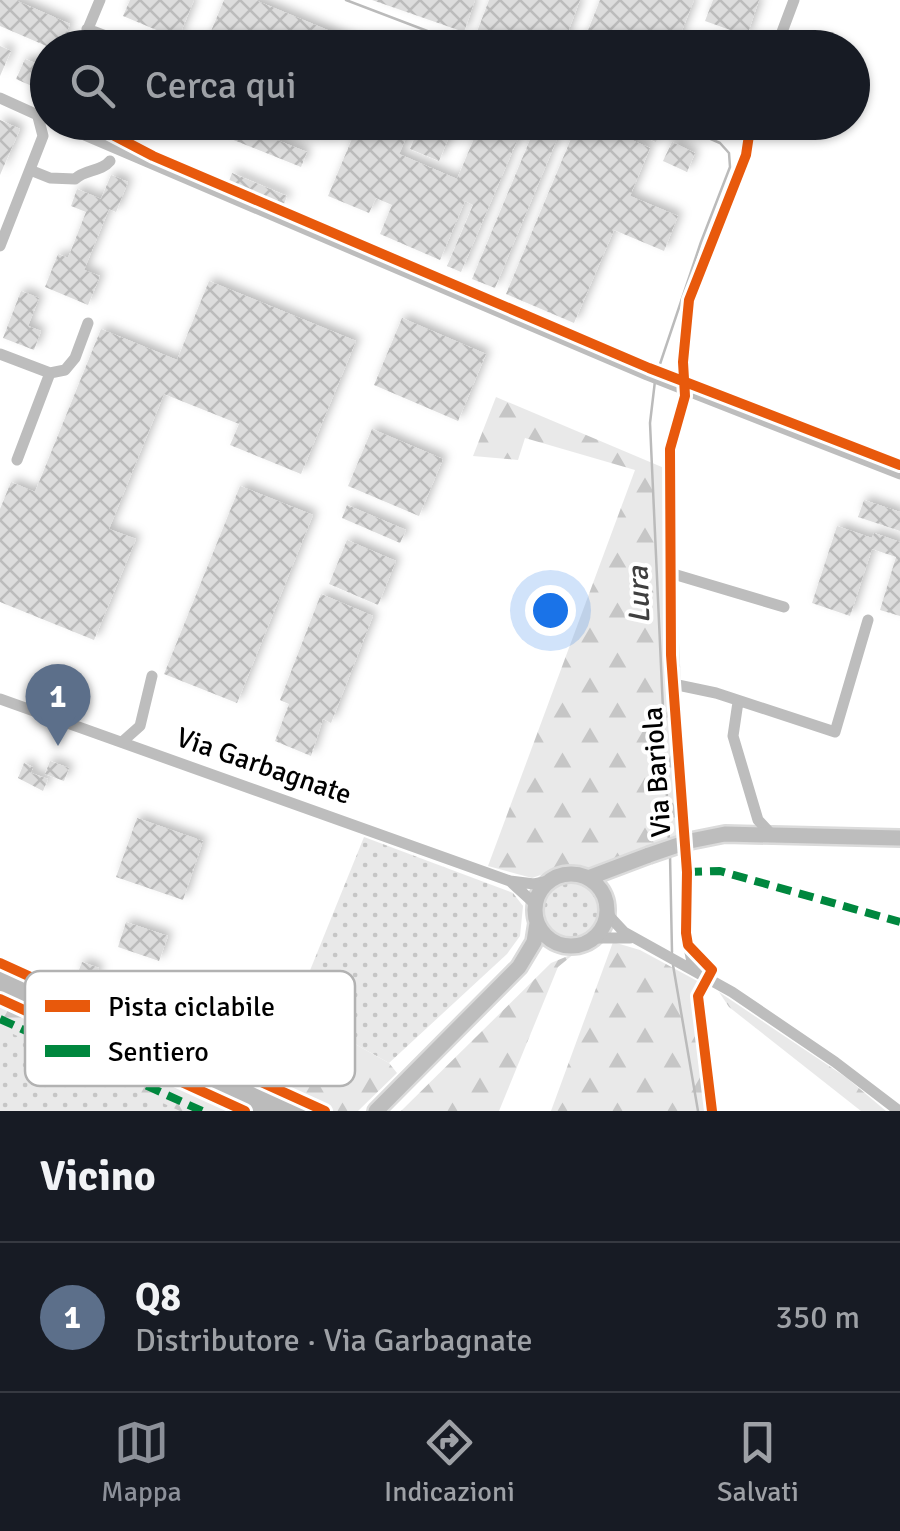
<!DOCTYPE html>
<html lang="it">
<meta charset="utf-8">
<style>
body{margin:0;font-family:Signika,sans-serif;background:#20242c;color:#f1f3f6}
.you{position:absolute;left:550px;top:610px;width:35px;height:35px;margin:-25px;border:8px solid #fff;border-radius:50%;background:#1a73e8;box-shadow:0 0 0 15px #1a73e833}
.badge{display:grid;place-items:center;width:65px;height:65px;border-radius:50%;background:#8c9099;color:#fff;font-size:32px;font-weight:700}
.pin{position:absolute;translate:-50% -82px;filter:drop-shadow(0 2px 5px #0008)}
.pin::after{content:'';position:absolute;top:52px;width:35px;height:30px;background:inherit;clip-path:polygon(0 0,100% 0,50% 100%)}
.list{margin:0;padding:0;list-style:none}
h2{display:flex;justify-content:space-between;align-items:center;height:130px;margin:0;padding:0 40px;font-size:42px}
h2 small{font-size:32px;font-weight:400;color:#9ea1a6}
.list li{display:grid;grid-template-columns:65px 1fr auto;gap:30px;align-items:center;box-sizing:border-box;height:150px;padding:0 40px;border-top:2px solid #363941}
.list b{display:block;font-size:38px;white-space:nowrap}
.list p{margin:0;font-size:32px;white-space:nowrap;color:#9ea1a6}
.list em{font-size:32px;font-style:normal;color:#9ea1a6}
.icon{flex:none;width:55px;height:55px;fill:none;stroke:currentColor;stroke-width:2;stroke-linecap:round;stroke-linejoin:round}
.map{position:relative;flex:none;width:900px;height:1111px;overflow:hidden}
.search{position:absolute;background:#171b24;box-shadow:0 2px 8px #0004;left:30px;right:30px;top:30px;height:110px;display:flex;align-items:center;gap:25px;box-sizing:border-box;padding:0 35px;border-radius:55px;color:#9ea1a6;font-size:38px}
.sheet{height:280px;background:#171b24}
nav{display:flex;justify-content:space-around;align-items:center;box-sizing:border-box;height:140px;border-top:2px solid #363941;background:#171b24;font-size:28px;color:#9ea1a6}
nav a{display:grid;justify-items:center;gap:5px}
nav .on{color:#8c9099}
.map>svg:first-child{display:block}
</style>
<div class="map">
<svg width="900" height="1111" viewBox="0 0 900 1111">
<defs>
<pattern id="grass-dots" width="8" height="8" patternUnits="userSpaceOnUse" patternTransform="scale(2.5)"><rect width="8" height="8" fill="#e9e9e9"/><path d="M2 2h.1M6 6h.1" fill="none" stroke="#c6c6c6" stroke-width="1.8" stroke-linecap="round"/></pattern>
<pattern id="forest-firs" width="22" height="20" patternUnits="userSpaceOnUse" patternTransform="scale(2.5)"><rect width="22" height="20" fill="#e9e9e9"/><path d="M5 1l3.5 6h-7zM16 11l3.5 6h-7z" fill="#c6c6c6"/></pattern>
<pattern id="building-cross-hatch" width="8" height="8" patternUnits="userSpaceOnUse" patternTransform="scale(2.5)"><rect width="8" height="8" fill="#dcdcdc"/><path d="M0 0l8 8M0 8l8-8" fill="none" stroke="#bbb"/></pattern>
<filter id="shadow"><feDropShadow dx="4.5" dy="-4.5" stdDeviation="5" flood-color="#0004"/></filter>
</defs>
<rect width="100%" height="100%" fill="#fff"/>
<path fill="url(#grass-dots)" d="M 364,837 L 513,893 L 523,906 L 520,936 L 507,954 L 389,1063 L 294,1010 Z
M542 910a29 29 0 1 1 58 0a29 29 0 1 1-58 0Z
M 0,1027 L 184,1111 L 0,1111 Z"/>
<path fill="url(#forest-firs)" d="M 496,397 L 676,473 L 676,579 L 688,833 L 645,847 L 597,869 L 567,866 L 532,878 L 488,866 L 635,470 L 525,438 L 518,460 L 473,456 Z
M 613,942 L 640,950 L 701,983 L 694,1001 L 707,1111 L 551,1111 Z
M 575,953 L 558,967 L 499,1111 L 401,1111 L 551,963 Z
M 0,956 L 266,1078 L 294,1010 L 389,1063 L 397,1073 L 358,1111 L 308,1111 L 0,971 Z
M 719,992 L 847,1078 L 886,1111 L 861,1111 L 729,1007 Z
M 0,997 L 251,1111 L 180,1111 L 0,1028 Z"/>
<path fill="#bbb" d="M 0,971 L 308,1111 L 251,1111 L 0,997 Z"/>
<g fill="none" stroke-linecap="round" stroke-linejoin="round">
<path stroke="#bbb" stroke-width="2.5" d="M 346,0 L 472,48
M 657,373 L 701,242 L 730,167 L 729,153 L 720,143 L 672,122
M 655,381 L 650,423 L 669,842
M 670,855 L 672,952
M 673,965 L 698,1111"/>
</g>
<path fill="url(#building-cross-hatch)" filter="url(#shadow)" d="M 0,0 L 15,0 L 70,24 L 60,48 L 51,48 L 0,26 Z
M 130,0 L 194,0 L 178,39 L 123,16 Z
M 224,0 L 255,0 L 371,48 L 204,48 Z
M 372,0 L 475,0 L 464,32 Z
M 489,0 L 580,0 L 562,48 L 504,48 L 475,37 Z
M 600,0 L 694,0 L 675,48 L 581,48 Z
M 713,0 L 759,0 L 747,36 L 705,21 Z
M 0,46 L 11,51 L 0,76 Z
M 25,59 L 48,68 L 43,91 L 16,79 Z
M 0,120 L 20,129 L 0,175 Z
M 291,122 L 335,122 L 329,138 Z
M 359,122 L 413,122 L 399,154 L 457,179 L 481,122 L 525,122 L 461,272 L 447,266 L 473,205 L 465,201 L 440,260 L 380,234 L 392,205 L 376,198 L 369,213 L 328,196 Z
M 421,122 L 455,122 L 439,161 L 410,149 Z
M 578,122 L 590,122 L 650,148 L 630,196 L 678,216 L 664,251 L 614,230 L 574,323 L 506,294 Z
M 611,122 L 633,122 L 659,134 L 656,142 Z
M 237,124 L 307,152 L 301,167 L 231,139 Z
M 534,130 L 557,139 L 495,288 L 472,279 Z
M 672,142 L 695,153 L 687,172 L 663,161 Z
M 232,173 L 287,196 L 284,204 L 229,181 Z
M 111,175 L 128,182 L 116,212 L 109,209 L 84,270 L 100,276 L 88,305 L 45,287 L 58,254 L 68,258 L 86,212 L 71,206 L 77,189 L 101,199 Z
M 209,281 L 356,341 L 301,474 L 230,445 L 239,424 L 164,394 L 109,529 L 136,539 L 94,640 L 0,602 L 0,509 L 11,482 L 35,492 L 101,329 L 177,360 Z
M 21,291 L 39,298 L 28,326 L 41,331 L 34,350 L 3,338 Z
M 402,318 L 486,354 L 458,421 L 374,385 Z
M 372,429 L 443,459 L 419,516 L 348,486 Z
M 240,486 L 313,515 L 237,703 L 164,674 Z
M 864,500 L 900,512 L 900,531 L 858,517 Z
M 347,505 L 406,530 L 400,543 L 342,518 Z
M 837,526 L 872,538 L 874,533 L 900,542 L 900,616 L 880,610 L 896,557 L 872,549 L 850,616 L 812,603 Z
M 347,540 L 396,561 L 378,605 L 329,584 Z
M 321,594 L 373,616 L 331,723 L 323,719 L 311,756 L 275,741 L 289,704 L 280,700 Z
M 50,761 L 69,768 L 64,781 L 45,774 Z
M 24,763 L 33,767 L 31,773 L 48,779 L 43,791 L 18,778 Z
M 137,818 L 203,841 L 183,900 L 116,877 Z
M 126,922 L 168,936 L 159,961 L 118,947 Z
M 82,962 L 99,968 L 95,981 L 77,975 Z"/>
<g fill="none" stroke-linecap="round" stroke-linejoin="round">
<g stroke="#dbdbdb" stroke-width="20">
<path id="major" d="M 690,841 L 725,834 L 900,838
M535 910a36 36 0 1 1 72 0a36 36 0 1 1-72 0Z
M 588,878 L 649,855
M 376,1111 L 519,967 L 534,942 L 537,923"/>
</g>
<path stroke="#bdbdbd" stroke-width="11" d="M 87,29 L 111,38
M 80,48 L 100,0
M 776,48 L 794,0
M 0,98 L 42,117
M 54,122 L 647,375 L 900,474
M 721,122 L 732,127 L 750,126 L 751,122
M 30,170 L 50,178 L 75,179 C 85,169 101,172 110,161
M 0,246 L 43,136 L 37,113 L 48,111
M 0,354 L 50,373 L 65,370 L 75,358 L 88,323
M 17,460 L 50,373
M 673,684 L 716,693 L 835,732 L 868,620
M 0,699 L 510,881 L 534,884 L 549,881
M 738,702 L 733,736 L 758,820 L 772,835
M 122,742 L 140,726 L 152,676
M 510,881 L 535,904
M 607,906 L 610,917 L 624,932 L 732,992 L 835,1062 L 899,1111
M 594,938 L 630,938
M 693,967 L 686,933 L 687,872 L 673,684 L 670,573 L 784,607"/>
<use href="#major" stroke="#bdbdbd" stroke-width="15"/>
<g stroke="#dbdbdb" stroke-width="20" stroke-linecap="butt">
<path id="major-bridge" d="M 649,855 L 690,841"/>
</g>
<use href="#major-bridge" stroke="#bdbdbd" stroke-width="15"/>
<path stroke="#00873e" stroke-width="8" stroke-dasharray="15 8" stroke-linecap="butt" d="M 687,872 L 720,871 L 900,922
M 0,1019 L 202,1111"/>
<g stroke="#fff" stroke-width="16">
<path id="cycleway" d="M 88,122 L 153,156 L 649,368 L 900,465
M 0,963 L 325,1111
M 0,999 L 245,1111
M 712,1111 L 698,996 L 712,970 L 688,945 L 686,933 L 687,872 L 671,655 L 670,449 L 685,396 L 683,362 L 689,300 L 746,155 L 751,122"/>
</g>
<use href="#cycleway" stroke="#e8590c" stroke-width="10"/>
</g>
<g text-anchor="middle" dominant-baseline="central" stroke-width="8" stroke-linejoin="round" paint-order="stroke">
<g font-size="28" fill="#000" stroke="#fff">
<text transform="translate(264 766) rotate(19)">Via Garbagnate</text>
<text transform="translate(657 772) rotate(-94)">Via Bariola</text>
</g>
<g font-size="30" font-style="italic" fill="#3f3f3f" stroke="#fff">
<text transform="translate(639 595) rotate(-92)">Lura</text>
</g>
</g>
<rect x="25" y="971" width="330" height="115" rx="15" fill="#fff" stroke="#b2b2b2" stroke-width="2.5"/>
<rect x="45" y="1000" width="45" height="12" fill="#e8590c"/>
<rect x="45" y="1045" width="45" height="12" fill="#00873e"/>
<g font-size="28" fill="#000">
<text x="108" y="1016">Pista ciclabile</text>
<text x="108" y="1061">Sentiero</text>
</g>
</svg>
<div class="you"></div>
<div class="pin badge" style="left:58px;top:746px;background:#5c6f8a">1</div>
<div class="search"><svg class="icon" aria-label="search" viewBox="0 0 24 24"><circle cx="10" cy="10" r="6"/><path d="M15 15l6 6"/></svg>Cerca qui</div>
</div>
<section class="sheet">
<h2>Vicino<small></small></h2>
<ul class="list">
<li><span class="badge" style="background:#5c6f8a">1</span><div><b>Q8</b><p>Distributore · Via Garbagnate</p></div><em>350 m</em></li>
</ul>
</section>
<nav>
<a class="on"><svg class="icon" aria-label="map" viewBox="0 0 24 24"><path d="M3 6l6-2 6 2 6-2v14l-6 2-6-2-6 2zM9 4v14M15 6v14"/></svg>Mappa</a>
<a><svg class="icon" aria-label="directions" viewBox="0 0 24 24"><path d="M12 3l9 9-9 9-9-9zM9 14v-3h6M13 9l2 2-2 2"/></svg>Indicazioni</a>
<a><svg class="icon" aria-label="saved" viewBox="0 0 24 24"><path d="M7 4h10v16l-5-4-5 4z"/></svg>Salvati</a>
</nav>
